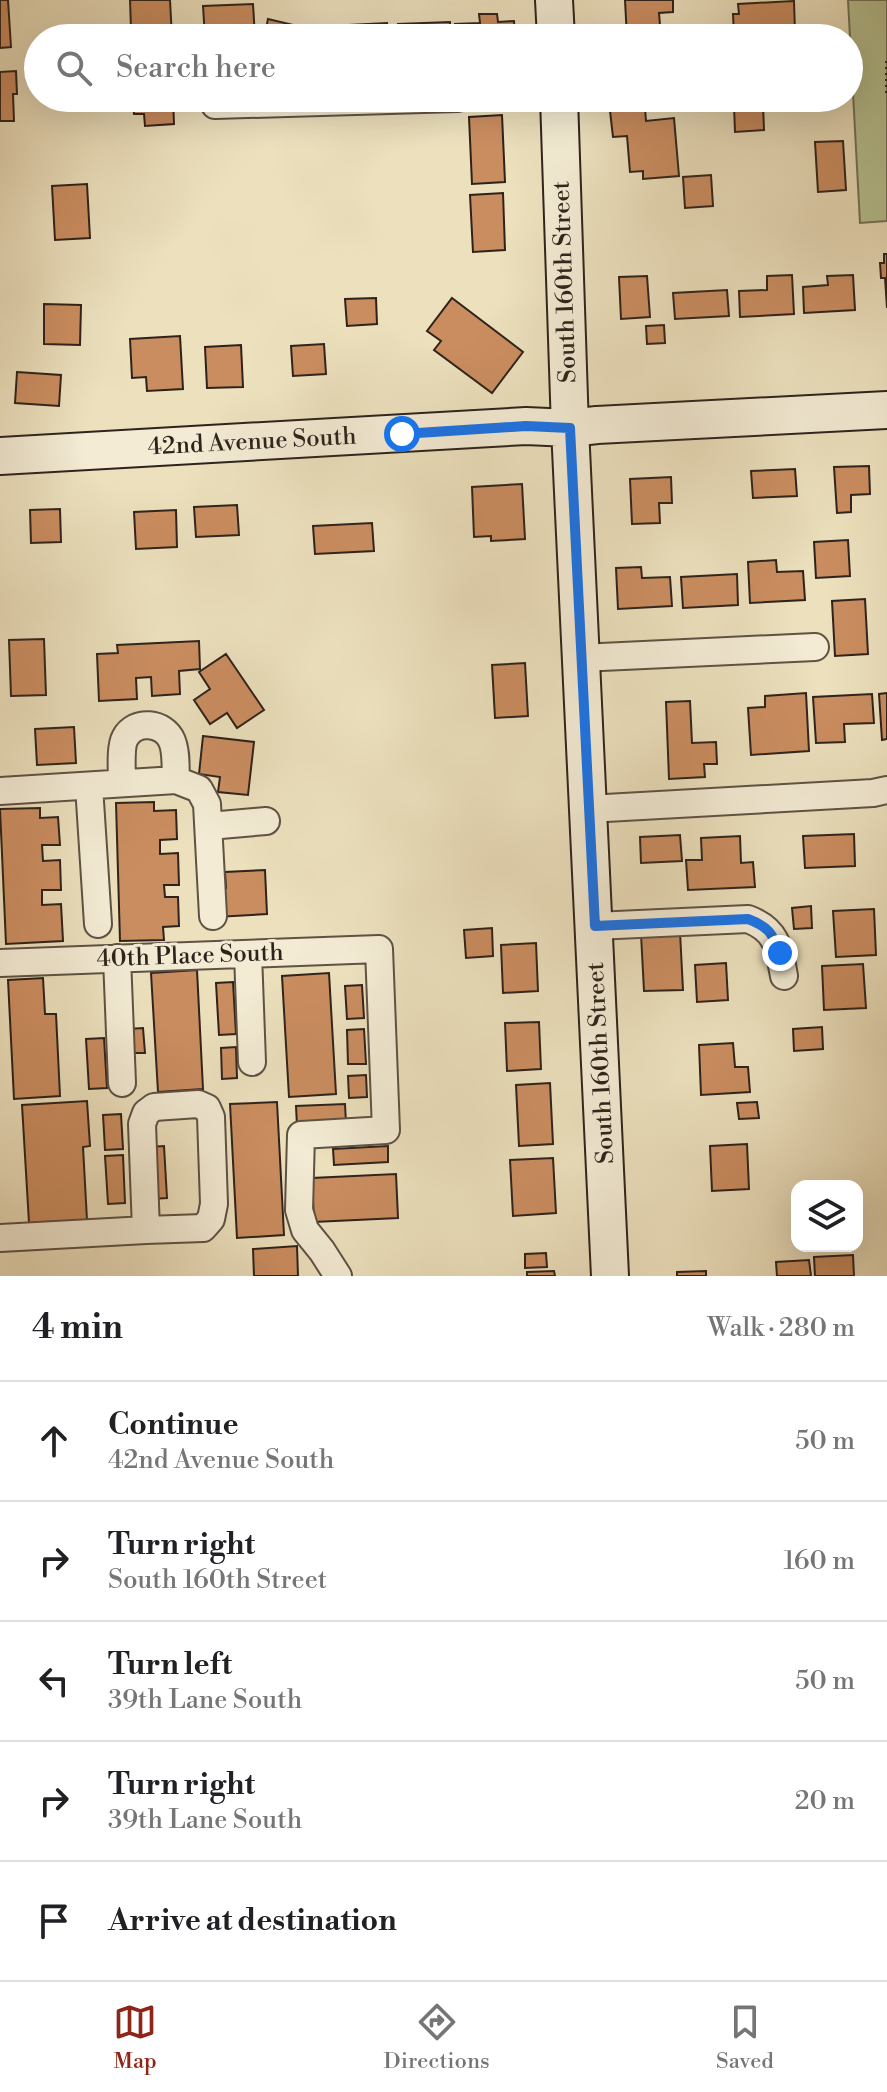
<!DOCTYPE html>
<meta charset="utf-8">
<style>
body{margin:0;font-family:"Libre Bodoni",serif;background:#f6f6f6;color:#202124}
.controls{position:absolute;right:24px;bottom:24px;display:grid;overflow:hidden;border-radius:16px;box-shadow:0 8px 32px #0002}
.controls button{width:72px;height:72px;display:grid;place-items:center;padding:0;border:0;border-bottom:2px solid #e0e0e0;background:#fff;color:#202124;font:40px sans-serif}
.stop{position:absolute;width:24px;height:24px;margin:-18px;border:6px solid #1a73e8;border-radius:50%;background:#fff}
.stop.end{background:#1a73e8;border-color:#fff;box-shadow:0 2px 8px #0008}
.list{margin:0;padding:0;list-style:none}
h2{display:flex;justify-content:space-between;align-items:center;height:104px;margin:0;padding:0 32px;font-size:34px}
h2 small{font-size:26px;font-weight:400;color:#757577}
.list li{display:grid;grid-template-columns:52px 1fr auto;gap:24px;align-items:center;box-sizing:border-box;height:120px;padding:0 32px;border-top:2px solid #e0e0e0}
.list b{display:block;font-size:30px;white-space:nowrap}
.list p{margin:0;font-size:26px;white-space:nowrap;color:#757577}
.list em{font-size:26px;font-style:normal;color:#757577}
.icon{flex:none;width:44px;height:44px;fill:none;stroke:currentColor;stroke-width:2;stroke-linecap:round;stroke-linejoin:round}
.map{position:relative;flex:none;width:887px;height:1276px;overflow:hidden}
.search{position:absolute;background:#fff;box-shadow:0 8px 32px #0002;left:24px;right:24px;top:24px;height:88px;display:flex;align-items:center;gap:20px;box-sizing:border-box;padding:0 28px;border-radius:44px;color:#757577;font-size:30px}
.sheet{height:704px;background:#fff}
nav{display:flex;justify-content:space-around;align-items:center;box-sizing:border-box;height:112px;border-top:2px solid #e0e0e0;background:#fff;font-size:22px;color:#757577}
nav a{display:grid;justify-items:center;gap:4px}
nav .on{color:#8f2418}
.map>svg:first-child{display:block}
</style>
<div class="map">
<svg width="887" height="1276" viewBox="0 0 887 1276">
<rect width="100%" height="100%" fill="#ece0bd"/>
<filter id="stains"><feTurbulence type="fractalNoise" baseFrequency=".0025" numOctaves="4"/><feColorMatrix values="0 0 0 0 .2 0 0 0 0 .09 0 0 0 0 .02 0 0 0 .5 -.17"/></filter>
<radialGradient id="worn" r=".72"><stop offset=".6" stop-color="#630" stop-opacity="0"/><stop offset="1" stop-color="#630" stop-opacity=".3"/></radialGradient>
<path fill="#b6c292" stroke="#727257" stroke-width="2" d="M 848,0 L 887,0 L 887,221 L 860,223 Z"/>
<path fill="#ca8d60" stroke="#2e231c" stroke-width="2" d="M 0,0 L 8,0 L 11,47 L 0,48 Z
M 130,0 L 170,0 L 172,38 L 146,38 L 145,28 L 131,29 Z
M 625,0 L 673,0 L 673,12 L 659,13 L 661,37 L 627,38 Z
M 794,1 L 795,32 L 760,34 L 760,38 L 737,38 L 736,34 L 734,34 L 733,14 L 739,14 L 738,4 Z
M 253,4 L 255,37 L 205,38 L 203,6 Z
M 479,14 L 497,14 L 498,22 L 514,21 L 515,38 L 456,38 L 455,24 L 480,23 Z
M 268,19 L 318,31 L 316,38 L 264,38 Z
M 450,22 L 450,38 L 399,38 L 398,24 Z
M 387,23 L 387,38 L 330,38 L 329,26 Z
M 16,71 L 17,94 L 13,94 L 14,121 L 0,121 L 0,72 Z
M 133,98 L 173,98 L 174,124 L 145,126 L 144,114 L 134,114 Z
M 763,104 L 764,130 L 735,132 L 734,106 Z
M 645,108 L 646,121 L 674,118 L 679,176 L 643,179 L 643,171 L 630,172 L 627,136 L 613,137 L 610,111 Z
M 502,115 L 505,182 L 472,184 L 469,117 Z
M 843,141 L 846,190 L 818,192 L 815,142 Z
M 711,175 L 713,206 L 685,208 L 683,177 Z
M 87,184 L 90,238 L 55,240 L 52,186 Z
M 503,193 L 505,250 L 473,252 L 470,195 Z
M 884,254 L 887,254 L 887,308 L 885,278 L 881,278 L 880,263 L 884,263 Z
M 792,275 L 794,314 L 740,317 L 739,291 L 767,290 L 767,276 Z
M 853,275 L 855,310 L 804,313 L 803,287 L 828,285 L 827,276 Z
M 647,276 L 650,317 L 621,319 L 619,277 Z
M 727,290 L 729,316 L 675,319 L 673,293 Z
M 376,298 L 377,324 L 347,326 L 345,299 Z
M 452,298 L 523,352 L 492,393 L 434,350 L 441,341 L 427,331 Z
M 44,304 L 81,305 L 80,345 L 44,344 Z
M 664,325 L 665,343 L 647,344 L 646,326 Z
M 180,336 L 183,389 L 147,391 L 146,377 L 132,378 L 130,339 Z
M 324,344 L 326,374 L 293,376 L 291,346 Z
M 241,345 L 243,387 L 207,388 L 205,347 Z
M 17,372 L 61,375 L 59,406 L 15,403 Z
M 869,466 L 870,494 L 851,495 L 851,512 L 837,513 L 834,467 Z
M 795,469 L 797,496 L 753,498 L 751,471 Z
M 671,477 L 672,503 L 659,503 L 660,523 L 632,524 L 630,479 Z
M 522,484 L 525,539 L 491,541 L 491,536 L 474,537 L 472,487 Z
M 237,505 L 239,535 L 196,537 L 194,507 Z
M 60,509 L 61,542 L 31,543 L 30,510 Z
M 176,510 L 177,547 L 136,549 L 134,512 Z
M 372,523 L 374,551 L 315,554 L 313,526 Z
M 848,540 L 850,576 L 816,578 L 814,542 Z
M 776,560 L 777,572 L 803,571 L 805,600 L 750,603 L 748,562 Z
M 641,567 L 642,578 L 670,577 L 672,606 L 618,609 L 616,568 Z
M 737,574 L 738,605 L 683,608 L 681,577 Z
M 865,599 L 868,654 L 835,656 L 832,601 Z
M 44,639 L 46,695 L 11,696 L 9,640 Z
M 199,641 L 200,669 L 179,671 L 180,694 L 152,696 L 151,677 L 136,678 L 137,699 L 99,701 L 97,654 L 118,653 L 117,645 Z
M 226,654 L 264,710 L 237,728 L 227,713 L 210,724 L 194,700 L 210,689 L 199,672 Z
M 525,663 L 528,716 L 495,718 L 492,665 Z
M 806,693 L 809,751 L 751,755 L 748,708 L 765,707 L 765,696 Z
M 887,693 L 887,739 L 882,740 L 879,694 Z
M 872,694 L 874,723 L 844,724 L 845,742 L 816,743 L 813,697 Z
M 690,701 L 692,743 L 716,742 L 717,764 L 704,764 L 705,777 L 669,779 L 666,702 Z
M 74,727 L 76,763 L 37,765 L 35,729 Z
M 203,736 L 254,742 L 248,795 L 218,792 L 220,777 L 199,774 Z
M 154,802 L 154,811 L 176,810 L 177,839 L 160,840 L 160,854 L 178,853 L 179,885 L 164,885 L 165,897 L 178,897 L 179,926 L 163,927 L 164,940 L 120,941 L 116,803 Z
M 40,808 L 40,818 L 58,817 L 60,845 L 42,845 L 43,861 L 60,860 L 61,890 L 42,890 L 42,905 L 61,904 L 63,941 L 6,944 L 0,809 Z
M 854,834 L 855,866 L 805,868 L 803,836 Z
M 680,835 L 682,861 L 641,863 L 640,837 Z
M 740,836 L 741,863 L 753,862 L 755,887 L 688,890 L 686,860 L 702,860 L 701,838 Z
M 265,870 L 267,914 L 216,917 L 215,889 L 226,888 L 225,872 Z
M 811,906 L 812,928 L 794,929 L 792,908 Z
M 874,909 L 876,955 L 836,957 L 833,911 Z
M 492,928 L 493,956 L 466,958 L 464,930 Z
M 680,932 L 683,990 L 644,991 L 641,934 Z
M 536,943 L 538,991 L 503,993 L 501,945 Z
M 726,963 L 728,1000 L 697,1002 L 695,965 Z
M 863,964 L 866,1008 L 824,1010 L 822,966 Z
M 197,970 L 203,1089 L 158,1092 L 151,973 Z
M 329,973 L 336,1094 L 289,1097 L 282,976 Z
M 43,978 L 45,1014 L 56,1014 L 60,1096 L 14,1099 L 8,980 Z
M 233,982 L 236,1034 L 219,1035 L 216,983 Z
M 362,985 L 364,1018 L 347,1019 L 345,986 Z
M 539,1022 L 541,1069 L 507,1071 L 505,1023 Z
M 822,1027 L 823,1049 L 794,1051 L 793,1029 Z
M 143,1028 L 145,1053 L 129,1053 L 128,1029 Z
M 364,1029 L 366,1064 L 348,1064 L 347,1030 Z
M 104,1038 L 107,1088 L 89,1089 L 86,1039 Z
M 733,1043 L 735,1067 L 748,1067 L 750,1092 L 701,1095 L 699,1045 Z
M 236,1047 L 237,1078 L 222,1079 L 221,1048 Z
M 366,1075 L 367,1097 L 349,1098 L 348,1076 Z
M 550,1083 L 553,1144 L 519,1146 L 516,1085 Z
M 87,1101 L 90,1146 L 83,1147 L 87,1220 L 29,1223 L 22,1105 Z
M 277,1102 L 284,1235 L 237,1238 L 230,1104 Z
M 757,1102 L 759,1118 L 739,1119 L 737,1103 Z
M 345,1104 L 346,1123 L 297,1126 L 296,1106 Z
M 121,1114 L 123,1149 L 105,1150 L 103,1115 Z
M 747,1144 L 749,1189 L 712,1191 L 710,1146 Z
M 164,1146 L 167,1198 L 152,1199 L 149,1147 Z
M 388,1146 L 388,1162 L 334,1165 L 333,1149 Z
M 123,1155 L 125,1203 L 108,1204 L 105,1156 Z
M 553,1158 L 556,1213 L 513,1216 L 510,1160 Z
M 396,1174 L 398,1218 L 314,1222 L 312,1178 Z
M 297,1246 L 298,1276 L 254,1276 L 253,1249 Z
M 546,1253 L 547,1267 L 525,1268 L 525,1254 Z
M 853,1255 L 854,1276 L 815,1276 L 814,1257 Z
M 809,1260 L 811,1276 L 777,1276 L 776,1262 Z
M 554,1271 L 555,1276 L 527,1276 L 527,1272 Z
M 706,1271 L 706,1276 L 677,1276 L 677,1272 Z"/>
<g fill="none" stroke-linecap="round" stroke-linejoin="round">
<g stroke="#5e5244" stroke-width="30">
<path id="street" d="M 215,105 L 458,98
M 580,658 L 815,647
M 122,783 C 122,772 120,747 125,738 C 135,719 164,722 172,741 C 177,753 175,767 176,780
M 89,786 L 98,924
M 0,791 L 176,780 L 199,789 L 207,804 L 213,916
M 588,809 L 873,793 L 887,790
M 209,826 L 266,821
M 595,926 L 748,919 C 777,930 779,948 784,976
M 248,954 L 252,1062
M 117,958 L 122,1083
M 0,963 L 379,949 L 386,1130 L 301,1135 L 299,1210 L 305,1230 L 322,1251 L 338,1276
M 198,1104 L 207,1108 L 211,1117 L 214,1204 L 211,1219 L 203,1228 L 146,1230 L 142,1124 L 146,1113 L 154,1107 Z
M 0,1238 L 146,1230"/>
</g>
<g stroke="#2e231c" stroke-width="40">
<path id="secondary" d="M 554,0 L 556,38
M 559,98 L 570,428 L 610,1276
M 0,456 L 526,426 L 570,428 L 597,425 L 887,410"/>
</g>
<path stroke="#2e231c" stroke-width="4" stroke-dasharray="2 4" stroke-linecap="butt" d="M 887,61 L 887,93"/>
<use href="#street" stroke="#f3ebd4" stroke-width="26"/>
<use href="#secondary" stroke="#f3ebd4" stroke-width="36"/>
</g>
<g fill="none" stroke-linecap="round" stroke-linejoin="round">
<path stroke="#1a73e8" stroke-width="10" d="M 402,434 L 526,426 L 570,428 L 595,926 L 748,919 C 769,927 772,933 780,953"/>
</g>
<g text-anchor="middle" dominant-baseline="central" stroke-width="6" stroke-linejoin="round" paint-order="stroke">
<g font-size="24" fill="#2e231c" stroke="#f3ebd4">
<text transform="translate(565 282) rotate(-92)">South 160th Street</text>
<text transform="translate(252 442) rotate(-3)">42nd Avenue South</text>
<text transform="translate(190 956) rotate(-2)">40th Place South</text>
<text transform="translate(601 1063) rotate(-93)">South 160th Street</text>
</g>
</g>
<rect width="100%" height="100%" filter="url(#stains)"/>
<rect width="100%" height="100%" fill="url(#worn)"/>
</svg>
<div class="controls">
<button><svg class="icon" aria-label="layers" viewBox="0 0 24 24"><path d="M12 4l9 5-9 5-9-5zM3 14l9 5 9-5"/></svg></button>
</div>
<div class="stop" style="left:402px;top:434px"></div>
<div class="stop end" style="left:780px;top:953px"></div>
<div class="search"><svg class="icon" aria-label="search" viewBox="0 0 24 24"><circle cx="10" cy="10" r="6"/><path d="M15 15l6 6"/></svg>Search here</div>
</div>
<section class="sheet">
<h2>4 min<small>Walk · 280 m</small></h2>
<ul class="list">
<li><svg class="icon" aria-label="ahead" viewBox="0 0 24 24"><path d="M12 20V5M6 11l6-6 6 6"/></svg><div><b>Continue</b><p>42nd Avenue South</p></div><em>50 m</em></li>
<li><svg class="icon" aria-label="right" viewBox="0 0 24 24"><path d="M7 20v-9h11M14 6l5 5-5 5"/></svg><div><b>Turn right</b><p>South 160th Street</p></div><em>160 m</em></li>
<li><svg class="icon" aria-label="left" viewBox="0 0 24 24"><path d="M17 20v-9H6M10 6l-5 5 5 5"/></svg><div><b>Turn left</b><p>39th Lane South</p></div><em>50 m</em></li>
<li><svg class="icon" aria-label="right" viewBox="0 0 24 24"><path d="M7 20v-9h11M14 6l5 5-5 5"/></svg><div><b>Turn right</b><p>39th Lane South</p></div><em>20 m</em></li>
<li><svg class="icon" aria-label="arrive" viewBox="0 0 24 24"><path d="M6 21V4h12l-3 4 3 4H6"/></svg><div><b>Arrive at destination</b></div></li>
</ul>
</section>
<nav>
<a class="on"><svg class="icon" aria-label="map" viewBox="0 0 24 24"><path d="M3 6l6-2 6 2 6-2v14l-6 2-6-2-6 2zM9 4v14M15 6v14"/></svg>Map</a>
<a><svg class="icon" aria-label="directions" viewBox="0 0 24 24"><path d="M12 3l9 9-9 9-9-9zM9 14v-3h6M13 9l2 2-2 2"/></svg>Directions</a>
<a><svg class="icon" aria-label="saved" viewBox="0 0 24 24"><path d="M7 4h10v16l-5-4-5 4z"/></svg>Saved</a>
</nav>
